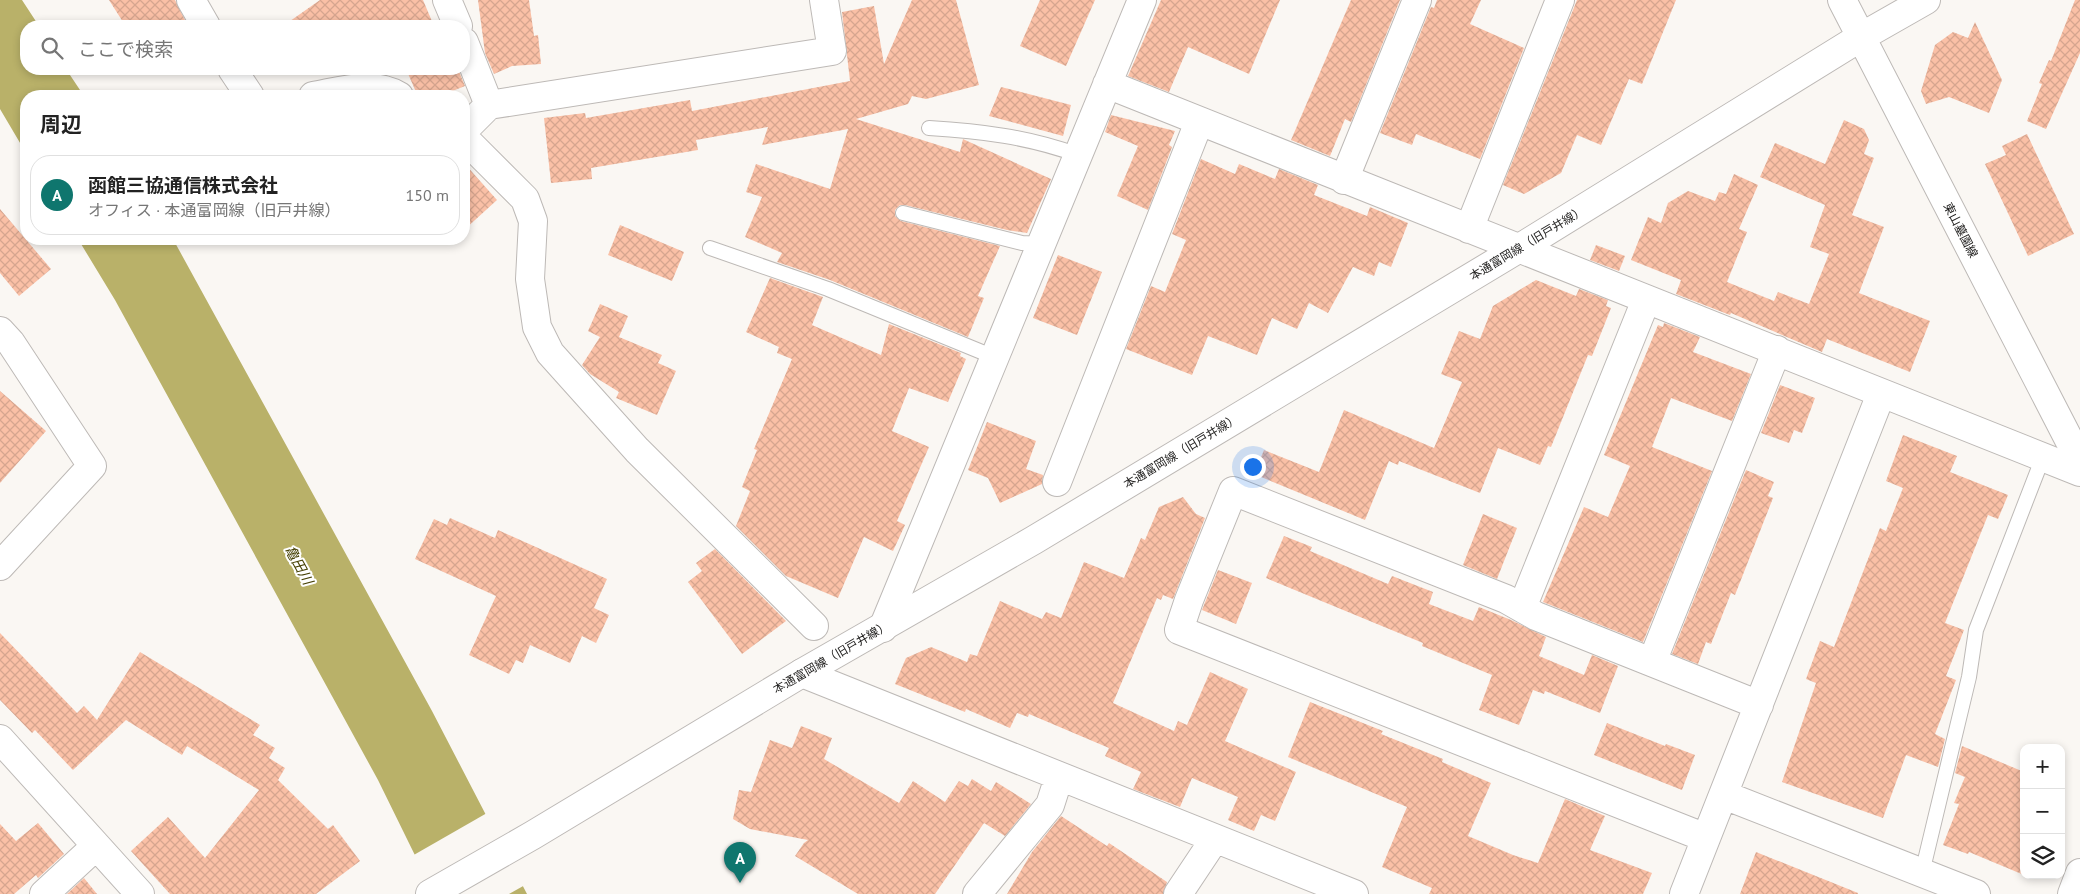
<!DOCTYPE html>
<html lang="ja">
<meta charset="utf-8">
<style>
body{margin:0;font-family:"PT Sans","Noto Sans JP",sans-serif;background:#f6f6f6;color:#222}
.controls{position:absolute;right:15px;bottom:15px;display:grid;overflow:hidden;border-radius:10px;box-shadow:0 2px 8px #0003}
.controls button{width:45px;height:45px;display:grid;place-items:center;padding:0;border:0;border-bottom:1px solid #e0e0e0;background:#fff;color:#222;font:25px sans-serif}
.you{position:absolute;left:1252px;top:466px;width:18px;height:18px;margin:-12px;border:4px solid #fff;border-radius:50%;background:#1a73e8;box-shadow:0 0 0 8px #1a73e833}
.badge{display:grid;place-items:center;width:32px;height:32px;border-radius:50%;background:#0f766e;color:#fff;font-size:16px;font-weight:700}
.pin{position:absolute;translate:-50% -41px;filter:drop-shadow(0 1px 2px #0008)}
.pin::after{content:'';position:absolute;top:26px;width:18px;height:15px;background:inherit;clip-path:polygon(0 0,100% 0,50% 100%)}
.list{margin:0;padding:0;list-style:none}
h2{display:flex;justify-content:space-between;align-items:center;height:65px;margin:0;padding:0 20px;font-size:21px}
h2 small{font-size:16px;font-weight:400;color:#767676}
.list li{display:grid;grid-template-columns:32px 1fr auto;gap:15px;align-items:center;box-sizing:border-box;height:80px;margin:0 10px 10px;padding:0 10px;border:1px solid #e0e0e0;border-radius:20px}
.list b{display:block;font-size:19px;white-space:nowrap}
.list p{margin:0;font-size:16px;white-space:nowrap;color:#767676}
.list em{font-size:16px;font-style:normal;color:#767676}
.icon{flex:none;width:28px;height:28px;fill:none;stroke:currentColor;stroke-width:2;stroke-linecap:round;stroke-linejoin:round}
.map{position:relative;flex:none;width:2080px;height:894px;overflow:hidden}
.search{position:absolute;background:#fff;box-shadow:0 2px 8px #0003;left:20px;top:20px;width:450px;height:55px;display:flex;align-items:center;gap:12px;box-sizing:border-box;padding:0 18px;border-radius:20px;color:#767676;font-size:19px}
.panel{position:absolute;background:#fff;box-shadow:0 2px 8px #0003;left:20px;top:90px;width:450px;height:155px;border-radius:20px}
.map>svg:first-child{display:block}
</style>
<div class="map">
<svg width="2080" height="894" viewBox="0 0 2080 894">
<defs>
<pattern id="building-cross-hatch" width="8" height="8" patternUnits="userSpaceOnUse" patternTransform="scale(1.25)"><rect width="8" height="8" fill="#fac0a6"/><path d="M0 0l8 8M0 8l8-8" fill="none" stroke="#d6a58f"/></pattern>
</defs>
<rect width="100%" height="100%" fill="#faf7f3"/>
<path fill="#b9b169" d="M 0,0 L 22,0 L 39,26 L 26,26 L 26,69 L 66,69 L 84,96 L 26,96 L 26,153 L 0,109 Z
M 78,239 L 173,239 L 432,711 L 527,894 L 434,894 L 378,780 L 115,300 Z"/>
<path fill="#faf7f3" d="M 487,813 L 525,885 L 509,894 L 431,894 L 412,856 Z"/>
<path fill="url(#building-cross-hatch)" d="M 109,0 L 175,0 L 188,26 L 116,26 L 123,22 Z
M 320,0 L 423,0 L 434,26 L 283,26 Z
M 478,0 L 529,0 L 534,36 L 538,35 L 541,64 L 512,66 L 494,74 L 485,53 Z
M 912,0 L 956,0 L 979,85 L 926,99 L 912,96 L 908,104 L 856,119 L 960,152 L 963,139 L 965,140 L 1051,179 L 1027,233 L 1007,230 L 905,205 L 900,205 L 895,210 L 895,216 L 901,221 L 1000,246 L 978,296 L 984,298 L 968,337 L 830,280 L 777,262 L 782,253 L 745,237 L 762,197 L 746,192 L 756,164 L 830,189 L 848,129 L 762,145 L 768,127 L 696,140 L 698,150 L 591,168 L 592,179 L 551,183 L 544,118 L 585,113 L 586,118 L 690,100 L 692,111 L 850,81 L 842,12 L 874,6 L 884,64 Z
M 1040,0 L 1095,0 L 1066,66 L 1020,46 Z
M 1161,0 L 1280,0 L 1249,74 L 1188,47 L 1169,92 L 1128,76 Z
M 1351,0 L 1400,0 L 1351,122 L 1345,119 L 1330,156 L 1291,140 Z
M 1437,0 L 1481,0 L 1470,24 L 1524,48 L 1480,159 L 1416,134 L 1412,145 L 1380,133 L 1431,7 L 1434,8 Z
M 1577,0 L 1676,0 L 1642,84 L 1629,79 L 1601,145 L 1577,135 L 1561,173 L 1524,194 L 1503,185 Z
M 2075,0 L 2080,0 L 2080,53 L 2046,129 L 2027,121 L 2042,84 L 2039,83 L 2049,60 L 2051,61 Z
M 1975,22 L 2002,80 L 1989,113 L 1949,97 L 1926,104 L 1921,91 L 1935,45 L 1953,32 L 1968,38 Z
M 406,69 L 458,69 L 465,86 L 440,96 L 427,96 L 416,92 Z
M 1001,87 L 1071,105 L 1063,136 L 989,116 Z
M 1111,115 L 1175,131 L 1169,145 L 1172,147 L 1148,210 L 1117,196 L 1138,146 L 1105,132 Z
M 1844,120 L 1864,129 L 1869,140 L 1864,154 L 1874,158 L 1852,215 L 1884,227 L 1859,293 L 1930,321 L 1910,372 L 1827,339 L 1822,352 L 1731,313 L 1730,315 L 1676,294 L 1681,280 L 1631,260 L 1648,217 L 1661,223 L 1668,203 L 1688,191 L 1715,201 L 1719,192 L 1726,194 L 1734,174 L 1758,185 L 1739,229 L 1747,232 L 1727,282 L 1774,301 L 1778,292 L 1809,304 L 1829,254 L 1810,247 L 1825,205 L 1760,177 L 1775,143 L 1825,164 Z
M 2027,134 L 2074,234 L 2028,256 L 1985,164 L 2006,155 L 2002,146 Z
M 1201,159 L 1235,174 L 1239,164 L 1275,179 L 1279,169 L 1318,185 L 1314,195 L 1367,216 L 1370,207 L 1408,223 L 1391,267 L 1379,262 L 1374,276 L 1353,267 L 1328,313 L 1309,303 L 1297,329 L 1272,318 L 1257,355 L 1208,336 L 1192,375 L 1126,349 L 1151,286 L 1165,292 L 1186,240 L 1172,234 Z
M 464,163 L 497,200 L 464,230 Z
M 0,209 L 51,269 L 19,296 L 0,273 Z
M 620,225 L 684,252 L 672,281 L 608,255 Z
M 1596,245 L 1625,256 L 1619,271 L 1590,260 Z
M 1058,255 L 1102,272 L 1077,335 L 1033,318 Z
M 770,278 L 823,297 L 812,325 L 881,355 L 889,324 L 961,353 L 960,356 L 966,359 L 948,402 L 909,388 L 892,431 L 929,447 L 897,521 L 905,525 L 893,551 L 864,537 L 838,598 L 786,576 L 736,526 L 750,491 L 742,487 L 757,450 L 754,449 L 792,359 L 777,353 L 779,347 L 746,332 Z
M 1536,280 L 1576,296 L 1579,289 L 1608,300 L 1606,306 L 1611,308 L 1592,356 L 1588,355 L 1551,447 L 1548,446 L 1540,465 L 1498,448 L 1480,493 L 1399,461 L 1398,465 L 1389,461 L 1365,520 L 1254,474 L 1264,450 L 1319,472 L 1344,410 L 1434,448 L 1462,382 L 1441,374 L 1459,331 L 1480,339 L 1493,306 Z
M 600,304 L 628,316 L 619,337 L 662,355 L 658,363 L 676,371 L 657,415 L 616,398 L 619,392 L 590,374 L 582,365 L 600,337 L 588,331 Z
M 1664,323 L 1700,337 L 1693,352 L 1751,374 L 1732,421 L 1671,398 L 1652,447 L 1712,471 L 1643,642 L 1543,602 L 1584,507 L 1608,517 L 1630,466 L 1604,455 L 1658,325 L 1663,327 Z
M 1780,385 L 1815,398 L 1802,433 L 1794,430 L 1789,443 L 1761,433 Z
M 0,391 L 46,431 L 0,483 Z
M 987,422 L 1036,441 L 1026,469 L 1043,475 L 1042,484 L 1000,503 L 988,478 L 968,470 Z
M 1903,435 L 1957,456 L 1950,472 L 2008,495 L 1998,519 L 1988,515 L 1945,623 L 1964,630 L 1946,676 L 1956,680 L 1935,734 L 1945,739 L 1938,767 L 1906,755 L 1883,818 L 1782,782 L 1816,683 L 1806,679 L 1820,641 L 1834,647 L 1880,528 L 1886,531 L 1903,488 L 1886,481 Z
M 1746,470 L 1774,482 L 1768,496 L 1773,498 L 1735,595 L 1731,593 L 1711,644 L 1706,642 L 1698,664 L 1672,654 Z
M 1183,497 L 1196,514 L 1205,518 L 1173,599 L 1163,595 L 1161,600 L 1157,598 L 1113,703 L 1174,731 L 1178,721 L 1187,725 L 1210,672 L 1248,689 L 1225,741 L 1296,772 L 1275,821 L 1261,815 L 1254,831 L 1228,820 L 1238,797 L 1192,778 L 1180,807 L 1133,789 L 1141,772 L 1105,756 L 1109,748 L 1029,714 L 1028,717 L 1017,713 L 1010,728 L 966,709 L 965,712 L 895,684 L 906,658 L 931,647 L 967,662 L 970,654 L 977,656 L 1000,601 L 1042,619 L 1046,612 L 1061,618 L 1084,562 L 1124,578 L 1141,538 L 1145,540 L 1159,507 Z
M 1483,514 L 1517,528 L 1497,579 L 1463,565 Z
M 450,518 L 495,538 L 498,530 L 607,579 L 594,608 L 609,615 L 596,643 L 582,636 L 570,663 L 530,645 L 523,663 L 516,660 L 509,674 L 469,655 L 496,596 L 415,559 L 434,519 L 447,525 Z
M 1284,536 L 1312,547 L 1310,551 L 1388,584 L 1392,576 L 1433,592 L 1429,604 L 1473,621 L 1479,607 L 1511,620 L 1546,637 L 1539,656 L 1584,675 L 1592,655 L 1618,666 L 1600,713 L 1545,691 L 1544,694 L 1533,690 L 1519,725 L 1479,710 L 1492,675 L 1422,646 L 1423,643 L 1266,578 Z
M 715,549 L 786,621 L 742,654 L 688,582 L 702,571 L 696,563 Z
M 1218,570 L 1252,583 L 1236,624 L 1202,610 Z
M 0,633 L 77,713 L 84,706 L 97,720 L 140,652 L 260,725 L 253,735 L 275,748 L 269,758 L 285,768 L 278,780 L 328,829 L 333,825 L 360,861 L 316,894 L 170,894 L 131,851 L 168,817 L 205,858 L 259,790 L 187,746 L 182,755 L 126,720 L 73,770 L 35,730 L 32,733 L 0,700 Z
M 1310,702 L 1383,731 L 1381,734 L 1443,759 L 1442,762 L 1491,783 L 1468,836 L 1513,855 L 1538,863 L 1565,799 L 1605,816 L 1590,850 L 1652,873 L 1643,894 L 1429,894 L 1432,888 L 1382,867 L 1407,807 L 1288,757 Z
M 1607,723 L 1665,746 L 1666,744 L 1695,755 L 1682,790 L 1594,755 Z
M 801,726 L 832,738 L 824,759 L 899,803 L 913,781 L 945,802 L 959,781 L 968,786 L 972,779 L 991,791 L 996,782 L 1031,804 L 1005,836 L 984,823 L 935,894 L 858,894 L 795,856 L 804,843 L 808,840 L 750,829 L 733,819 L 739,790 L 751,792 L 770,740 L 792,748 Z
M 1962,746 L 2024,772 L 2024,875 L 1969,852 L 1968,854 L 1943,845 L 1959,804 L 1954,803 L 1965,777 L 1955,773 Z
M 1061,816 L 1107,846 L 1109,843 L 1167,882 L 1163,894 L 1007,894 L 1032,852 Z
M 38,823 L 64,854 L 38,878 L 36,875 L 14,894 L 0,894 L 0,824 L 16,841 Z
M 1756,852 L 1858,893 L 1858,894 L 1740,894 Z
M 84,878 L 97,894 L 67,894 Z"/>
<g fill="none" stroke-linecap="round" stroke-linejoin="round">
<g stroke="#bdb9b6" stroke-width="16">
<path id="service" d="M 929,128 C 980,131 1029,137 1078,155
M 903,213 L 1022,243 L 1041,244
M 710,248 L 828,289 L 994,357
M 1922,873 L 1969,677 L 1976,630 L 2043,457"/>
</g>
<g stroke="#bdb9b6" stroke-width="30">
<path id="minor" d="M 191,0 L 206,26
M 447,0 L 458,26
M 464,42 L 489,105
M 232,69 L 250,96
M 1107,84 L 2080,472
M 313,96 C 341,91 374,80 399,96
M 464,130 L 489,105 L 832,51 L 824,0
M 464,138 L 525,199 L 533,221 L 530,279 L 537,327 L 550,353 L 637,450 L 814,626
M 1344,180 L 1417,0
M 1469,229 L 1560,0
M 0,331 L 11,343 L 92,466 L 0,566
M 1057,482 L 1199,122
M 1522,608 L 1646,300
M 883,628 L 1142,0
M 1652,662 L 1777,350
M 802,673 L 1354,894
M 0,739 L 140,894
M 1724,795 L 1976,894
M 1706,838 L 1179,630 L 1189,600 L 1233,491 L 1506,599 L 1536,616 L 1759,705
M 44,894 L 96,846
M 977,894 L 1050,805 L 1059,777
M 1178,894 L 1214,840
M 1684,894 L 1881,394"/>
</g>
<g stroke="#bdb9b6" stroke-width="30">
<path id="tertiary" d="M 1842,0 L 2080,461
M 430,894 L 533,835 L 802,673 L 1034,540 L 1518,249 L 1861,37 L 1926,0
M 2072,894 L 2080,873"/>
</g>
<use href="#service" stroke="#fff" stroke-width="14"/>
<use href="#minor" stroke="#fff" stroke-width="28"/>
<use href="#tertiary" stroke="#fff" stroke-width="28"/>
</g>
<g text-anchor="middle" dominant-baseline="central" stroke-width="4" stroke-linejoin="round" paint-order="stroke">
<g font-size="12" fill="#242322" stroke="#fff">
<text transform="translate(1961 230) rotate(63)">東山墓園線</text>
<text transform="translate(1527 243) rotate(-31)">本通富岡線（旧戸井線）</text>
<text transform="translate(1181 451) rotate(-31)">本通富岡線（旧戸井線）</text>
<text transform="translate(831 657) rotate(-30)">本通富岡線（旧戸井線）</text>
</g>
<g font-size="14" font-style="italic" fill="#464105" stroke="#fff">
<text transform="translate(299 565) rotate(61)">亀田川</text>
</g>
</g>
</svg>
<div class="controls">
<button>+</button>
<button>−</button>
<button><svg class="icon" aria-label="layers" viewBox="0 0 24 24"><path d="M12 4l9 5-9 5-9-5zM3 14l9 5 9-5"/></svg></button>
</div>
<div class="you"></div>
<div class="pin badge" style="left:740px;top:883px">A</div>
<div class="search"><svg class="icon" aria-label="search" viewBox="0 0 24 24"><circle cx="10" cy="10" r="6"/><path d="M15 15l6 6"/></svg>ここで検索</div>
<section class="panel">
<h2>周辺<small></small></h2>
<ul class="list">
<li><span class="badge">A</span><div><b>函館三協通信株式会社</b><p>オフィス · 本通富岡線（旧戸井線）</p></div><em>150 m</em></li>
</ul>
</section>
</div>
